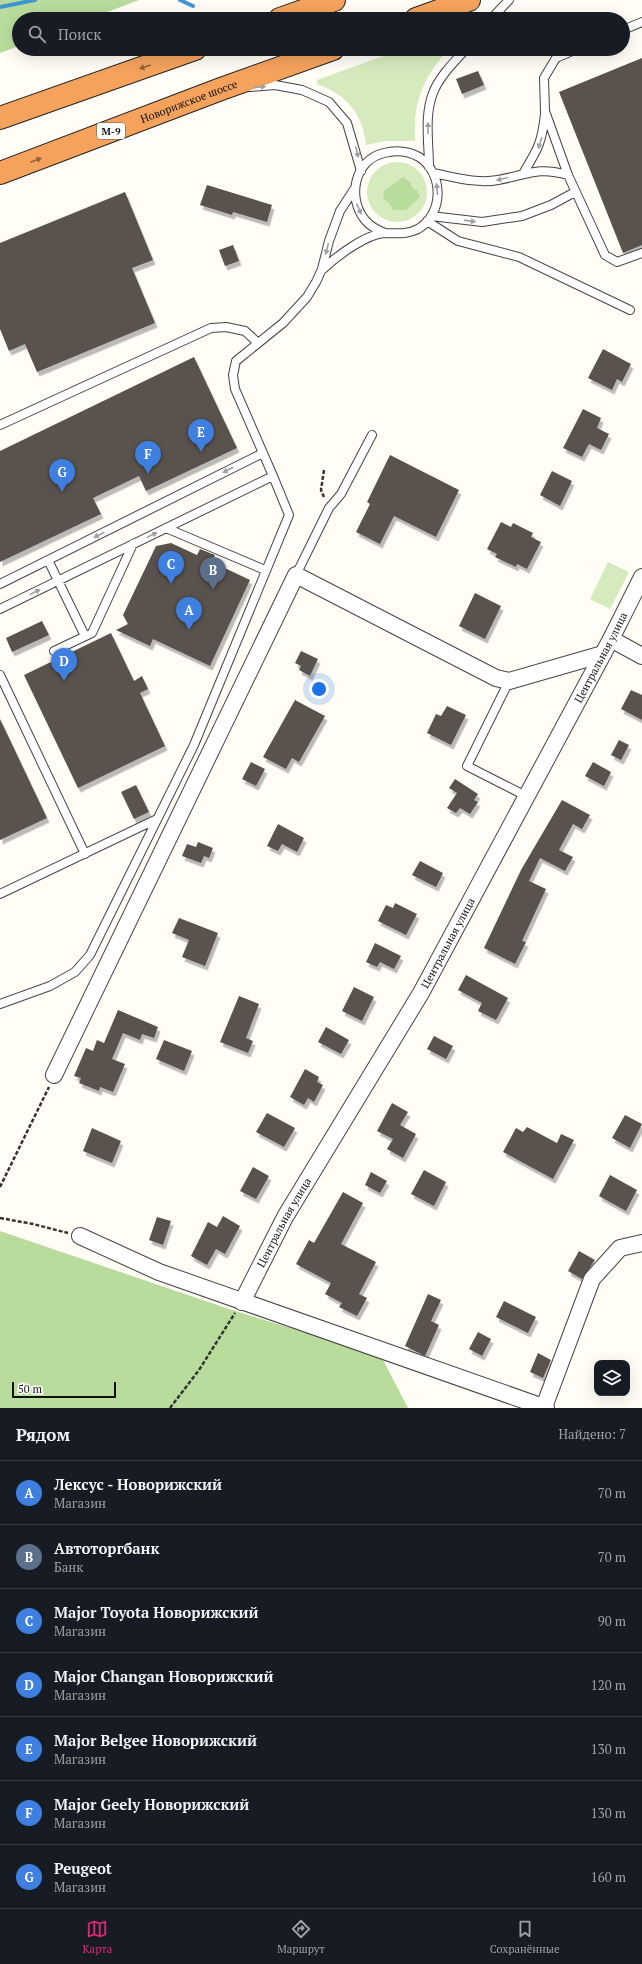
<!DOCTYPE html>
<html lang="ru">
<meta charset="utf-8">
<style>
body{margin:0;font-family:"PT Serif",serif;background:#242831;color:#f1f3f6}
.controls{position:absolute;right:12px;bottom:12px;display:grid;overflow:hidden;border-radius:8px;box-shadow:0 4px 16px #0002}
.controls button{width:36px;height:36px;display:grid;place-items:center;padding:0;border:0;border-bottom:1px solid #363941;background:#171b24;color:#f1f3f6;font:20px sans-serif}
.scale{position:absolute;left:12px;bottom:10px;width:104px;box-sizing:border-box;padding-left:4px;border:2px solid #111;border-top:0;font-size:11px;line-height:14px;white-space:nowrap;color:#111;-webkit-text-stroke:3px #fff;paint-order:stroke}
.you{position:absolute;left:319px;top:689px;width:14px;height:14px;margin:-10px;border:3px solid #fff;border-radius:50%;background:#1a73e8;box-shadow:0 0 0 6px #1a73e833}
.badge{display:grid;place-items:center;width:26px;height:26px;border-radius:50%;background:#db2777;color:#fff;font-size:13px;font-weight:700}
.pin{position:absolute;translate:-50% -33px;filter:drop-shadow(0 1px 2px #0008)}
.pin::after{content:'';position:absolute;top:21px;width:14px;height:12px;background:inherit;clip-path:polygon(0 0,100% 0,50% 100%)}
.list{margin:0;padding:0;list-style:none}
h2{display:flex;justify-content:space-between;align-items:center;height:52px;margin:0;padding:0 16px;font-size:17px}
h2 small{font-size:13px;font-weight:400;color:#9ea1a6}
.list li{display:grid;grid-template-columns:26px 1fr auto;gap:12px;align-items:center;box-sizing:border-box;height:64px;padding:0 16px;border-top:1px solid #363941}
.list b{display:block;font-size:15px;white-space:nowrap}
.list p{margin:0;font-size:13px;white-space:nowrap;color:#9ea1a6}
.list em{font-size:13px;font-style:normal;color:#9ea1a6}
.icon{flex:none;width:22px;height:22px;fill:none;stroke:currentColor;stroke-width:2;stroke-linecap:round;stroke-linejoin:round}
.map{position:relative;flex:none;width:642px;height:1408px;overflow:hidden}
.search{position:absolute;background:#171b24;box-shadow:0 4px 16px #0002;left:12px;right:12px;top:12px;height:44px;display:flex;align-items:center;gap:10px;box-sizing:border-box;padding:0 14px;border-radius:22px;color:#9ea1a6;font-size:15px}
.sheet{height:500px;background:#171b24}
nav{display:flex;justify-content:space-around;align-items:center;box-sizing:border-box;height:56px;border-top:1px solid #363941;background:#171b24;font-size:11px;color:#9ea1a6}
nav a{display:grid;justify-items:center;gap:2px}
nav .on{color:#db2777}
.map>svg:first-child{display:block}
</style>
<div class="map">
<svg width="642" height="1408" viewBox="0 0 642 1408">
<defs>
<filter id="shadow"><feDropShadow dx="2.5" dy="4.5" stdDeviation="0" flood-color="#0004"/></filter>
</defs>
<rect width="100%" height="100%" fill="#fffdf5"/>
<path fill="#d5ebbd" d="M 403,49 L 449,49 C 423,78 413,101 415,141 L 386,141 L 366,145 C 363,114 347,95 317,84 L 317,80 Z
M367 192a30 30 0 1 1 60 0a30 30 0 1 1-60 0Z
M 608,562 L 629,572 L 610,609 L 590,599 Z"/>
<path fill="#b9dc9c" d="M 0,0 L 139,0 L 89,19 L 19,19 L 19,46 L 0,53 Z
M 403,177 L 410,182 L 413,189 L 417,190 L 420,197 L 406,210 L 393,210 L 389,203 L 383,198 L 384,191 Z
M 0,1231 L 229,1309 L 381,1356 L 408,1408 L 0,1408 Z"/>
<g fill="none" stroke-linecap="round" stroke-linejoin="round">
<path stroke="#3f96cf" stroke-width="4" d="M 180,0 L 193,6
M 0,7 L 35,0"/>
</g>
<path fill="#5a524d" filter="url(#shadow)" d="M 642,58 L 642,245 L 623,253 L 559,92 Z
M 478,71 L 484,85 L 462,94 L 456,79 Z
M 207,185 L 272,205 L 267,222 L 233,212 L 232,215 L 200,205 Z
M 125,192 L 153,260 L 132,268 L 155,323 L 37,372 L 25,344 L 9,351 L 0,329 L 0,243 Z
M 233,245 L 239,261 L 225,266 L 219,250 Z
M 603,349 L 631,364 L 622,382 L 617,379 L 612,390 L 588,378 Z
M 194,357 L 237,448 L 146,491 L 139,476 L 93,498 L 101,514 L 0,562 L 0,451 Z
M 583,409 L 601,418 L 597,428 L 609,434 L 601,450 L 589,444 L 582,457 L 563,448 Z
M 390,455 L 459,490 L 436,537 L 394,516 L 380,544 L 356,532 L 370,504 L 367,502 Z
M 552,471 L 572,481 L 560,506 L 540,495 Z
M 501,522 L 511,527 L 513,523 L 533,533 L 531,537 L 541,542 L 527,569 L 517,564 L 516,567 L 495,557 L 497,554 L 487,549 Z
M 171,543 L 197,555 L 200,549 L 215,555 L 212,562 L 250,580 L 210,666 L 153,639 L 150,646 L 116,630 L 128,624 L 123,615 L 156,546 Z
M 475,593 L 501,606 L 485,639 L 459,626 Z
M 42,621 L 49,635 L 12,652 L 6,638 Z
M 111,633 L 134,681 L 142,676 L 148,689 L 140,693 L 165,746 L 78,788 L 24,675 Z
M 301,651 L 318,659 L 310,676 L 299,670 L 301,666 L 295,663 Z
M 631,690 L 642,695 L 642,720 L 621,709 Z
M 295,700 L 325,716 L 299,762 L 292,758 L 286,769 L 263,757 Z
M 447,706 L 466,715 L 451,745 L 427,733 L 436,714 L 441,716 Z
M 0,719 L 47,818 L 0,840 Z
M 619,740 L 629,745 L 621,760 L 611,755 Z
M 251,762 L 265,769 L 256,786 L 242,779 Z
M 593,762 L 611,772 L 604,786 L 585,776 Z
M 455,779 L 478,794 L 474,800 L 478,802 L 470,814 L 460,808 L 456,813 L 447,808 L 457,793 L 449,788 Z
M 136,785 L 149,812 L 134,819 L 121,792 Z
M 562,800 L 590,815 L 582,829 L 573,824 L 559,850 L 573,857 L 565,871 L 540,858 L 529,881 L 546,889 L 522,941 L 526,942 L 515,964 L 484,948 L 521,870 Z
M 278,824 L 304,838 L 297,852 L 282,844 L 278,851 L 267,846 Z
M 198,842 L 213,848 L 209,858 L 204,856 L 201,863 L 182,856 L 187,844 L 196,847 Z
M 420,861 L 443,873 L 436,887 L 412,875 Z
M 395,903 L 417,914 L 406,935 L 378,921 L 386,905 L 393,908 Z
M 179,918 L 218,933 L 205,966 L 182,957 L 189,940 L 172,933 Z
M 375,943 L 401,956 L 394,969 L 380,962 L 377,967 L 366,962 Z
M 466,975 L 508,998 L 496,1020 L 478,1011 L 482,1003 L 458,990 Z
M 354,987 L 374,997 L 362,1021 L 342,1011 Z
M 239,996 L 259,1004 L 246,1038 L 253,1041 L 248,1053 L 220,1042 Z
M 118,1010 L 158,1027 L 154,1038 L 142,1034 L 140,1040 L 123,1033 L 112,1059 L 125,1064 L 113,1092 L 100,1087 L 99,1091 L 79,1083 L 81,1078 L 74,1076 L 86,1048 L 93,1051 L 97,1040 L 104,1043 Z
M 326,1027 L 349,1040 L 341,1054 L 318,1042 Z
M 434,1036 L 453,1046 L 446,1059 L 427,1049 Z
M 164,1040 L 192,1051 L 184,1071 L 156,1059 Z
M 305,1069 L 319,1077 L 317,1082 L 323,1085 L 314,1102 L 308,1098 L 304,1105 L 290,1097 Z
M 392,1103 L 408,1112 L 400,1125 L 416,1134 L 403,1158 L 387,1149 L 393,1139 L 377,1131 Z
M 267,1113 L 295,1128 L 284,1147 L 256,1132 Z
M 625,1115 L 642,1124 L 630,1148 L 612,1138 Z
M 527,1127 L 557,1143 L 561,1134 L 574,1140 L 553,1179 L 503,1152 L 516,1128 L 523,1132 Z
M 92,1128 L 121,1141 L 112,1163 L 83,1151 Z
M 253,1167 L 269,1176 L 256,1199 L 240,1191 Z
M 424,1170 L 446,1182 L 434,1206 L 411,1194 Z
M 371,1172 L 387,1181 L 380,1193 L 365,1185 Z
M 610,1175 L 637,1190 L 626,1211 L 599,1196 Z
M 343,1192 L 363,1203 L 341,1244 L 376,1262 L 359,1294 L 367,1298 L 357,1316 L 339,1307 L 342,1303 L 325,1294 L 331,1283 L 296,1264 L 309,1240 L 314,1243 Z
M 223,1216 L 240,1226 L 225,1254 L 216,1249 L 207,1265 L 191,1256 L 208,1222 L 217,1227 Z
M 157,1217 L 171,1221 L 163,1245 L 149,1240 Z
M 579,1251 L 595,1260 L 582,1279 L 568,1271 Z
M 428,1294 L 441,1300 L 431,1321 L 439,1325 L 425,1356 L 405,1346 Z
M 504,1301 L 536,1317 L 528,1333 L 496,1317 Z
M 478,1332 L 491,1339 L 482,1356 L 469,1349 Z
M 538,1353 L 551,1360 L 543,1378 L 530,1372 Z"/>
<g fill="none" stroke-linecap="round" stroke-linejoin="round">
<g stroke="#444" stroke-width="10">
<path id="lane" d="M 491,19 L 509,0
M 623,30 L 642,22
M 577,49 L 556,58 L 544,78 L 545,111 L 568,175 L 605,255 L 617,262 L 642,253
M 250,87 L 275,85 L 302,90 L 329,102 L 347,123 L 361,171
M 429,167 C 429,143 424,116 433,93 C 439,77 454,62 466,49
M 524,172 C 538,149 542,142 545,114
M 433,173 C 454,177 477,184 498,180 C 527,175 537,166 568,175
M 431,216 L 482,222 L 522,216 L 551,205 L 575,192
M 427,221 L 458,241 L 519,257 L 630,310
M 323,269 C 337,256 366,234 385,233 C 397,233 406,235 418,229 C 444,214 444,173 419,157 C 408,151 396,150 384,153 C 354,160 347,198 365,220 C 370,226 377,230 385,233
M 0,425 L 211,328 L 226,327 L 245,331 L 258,343
M 166,528 L 265,570
M 48,560 L 85,636
M 296,575 L 329,508 L 341,494 L 372,435
M 0,584 L 263,453
M 0,609 L 273,476 L 235,389 L 233,375 L 236,361 L 283,323 L 307,297 L 316,282 L 322,269 L 329,241 L 340,211 L 355,188
M 54,651 L 92,633 L 133,544
M 0,675 L 85,854
M 509,681 L 467,766 L 526,796
M 0,894 L 157,819
M 0,1004 L 50,986 L 75,972 L 90,955 L 194,745 L 289,515 L 273,476"/>
</g>
<g stroke="#444" stroke-width="18">
<g id="street">
<path d="M 611,639 L 642,656"/>
<path d="M 54,1075 L 296,575 L 496,678 L 509,681 L 603,654"/>
<path d="M 80,1236 L 159,1272 L 546,1408"/>
<path id="s1" d="M 242,1302 L 285,1217 L 421,993 L 611,639 L 642,577"/>
<path d="M 544,1407 L 592,1279 L 620,1248 L 642,1243"/>
</g>
</g>
<g stroke="#222" stroke-width="24">
<g id="highway">
<path d="M 280,19 L 334,0"/>
<path d="M 416,19 L 469,0"/>
<path d="M 0,118 L 195,49"/>
<path id="s2" d="M 0,173 L 221,89 L 333,49"/>
</g>
</g>
<path stroke="#333" stroke-width="2.5" stroke-dasharray="4 2" stroke-linecap="butt" d="M 324,470 L 321,490 L 324,497
M 0,1187 L 49,1087
M 0,1218 L 33,1224 L 68,1233
M 170,1408 L 199,1370 L 235,1313"/>
<use href="#lane" stroke="#fff" stroke-width="8"/>
<use href="#street" stroke="#fff" stroke-width="16"/>
<use href="#highway" stroke="#f5a25d" stroke-width="22"/>
</g>
<defs><path id="oneway-solid" d="M-6-.8H1V-3.2L6.5 0L1 3.2V.8H-6Z"/></defs>
<g fill="#8e613b">
<use href="#oneway-solid" transform="translate(145 67) rotate(161)"/>
<use href="#oneway-solid" transform="translate(36 160) rotate(-21)"/>
</g>
<g fill="#a0a0a0">
<use href="#oneway-solid" transform="translate(260 87) rotate(-4)"/>
<use href="#oneway-solid" transform="translate(428 128) rotate(-90)"/>
<use href="#oneway-solid" transform="translate(540 143) rotate(108)"/>
<use href="#oneway-solid" transform="translate(357 152) rotate(76)"/>
<use href="#oneway-solid" transform="translate(502 179) rotate(166)"/>
<use href="#oneway-solid" transform="translate(437 189) rotate(-95)"/>
<use href="#oneway-solid" transform="translate(359 209) rotate(66)"/>
<use href="#oneway-solid" transform="translate(470 221) rotate(8)"/>
<use href="#oneway-solid" transform="translate(327 249) rotate(104)"/>
<use href="#oneway-solid" transform="translate(228 470) rotate(153)"/>
<use href="#oneway-solid" transform="translate(99 535) rotate(153)"/>
<use href="#oneway-solid" transform="translate(152 535) rotate(-26)"/>
<use href="#oneway-solid" transform="translate(35 592) rotate(-26)"/>
</g>
<g text-anchor="middle" dominant-baseline="central" stroke-width="4" stroke-linejoin="round" paint-order="stroke">
<rect fill="#fff" stroke="#585858" stroke-width="1" x="97" y="123" width="28" height="16" rx="3"/>
<g font-size="10" font-weight="bold" fill="#111">
<text x="111" y="131">М-9</text>
</g>
<g font-size="11" fill="#111" stroke="#fff">
<text stroke="none"><textPath href="#s2" startOffset="202">Новорижское шоссе</textPath></text>
<text stroke="none"><textPath href="#s1" startOffset="738">Центральная улица</textPath></text>
<text stroke="none"><textPath href="#s1" startOffset="414">Центральная улица</textPath></text>
<text stroke="none"><textPath href="#s1" startOffset="90">Центральная улица</textPath></text>
</g>
</g>
</svg>
<div class="controls">
<button><svg class="icon" aria-label="layers" viewBox="0 0 24 24"><path d="M12 4l9 5-9 5-9-5zM3 14l9 5 9-5"/></svg></button>
</div>
<div class="scale">50 m</div>
<div class="you"></div>
<div class="pin badge" style="left:189px;top:630px;background:#3f7fe0">A</div>
<div class="pin badge" style="left:213px;top:590px;background:#5c6f8a">B</div>
<div class="pin badge" style="left:171px;top:584px;background:#3f7fe0">C</div>
<div class="pin badge" style="left:64px;top:681px;background:#3f7fe0">D</div>
<div class="pin badge" style="left:201px;top:452px;background:#3f7fe0">E</div>
<div class="pin badge" style="left:148px;top:474px;background:#3f7fe0">F</div>
<div class="pin badge" style="left:62px;top:492px;background:#3f7fe0">G</div>
<div class="search"><svg class="icon" aria-label="search" viewBox="0 0 24 24"><circle cx="10" cy="10" r="6"/><path d="M15 15l6 6"/></svg>Поиск</div>
</div>
<section class="sheet">
<h2>Рядом<small>Найдено: 7</small></h2>
<ul class="list">
<li><span class="badge" style="background:#3f7fe0">A</span><div><b>Лексус - Новорижский</b><p>Магазин</p></div><em>70 m</em></li>
<li><span class="badge" style="background:#5c6f8a">B</span><div><b>Автоторгбанк</b><p>Банк</p></div><em>70 m</em></li>
<li><span class="badge" style="background:#3f7fe0">C</span><div><b>Major Toyota Новорижский</b><p>Магазин</p></div><em>90 m</em></li>
<li><span class="badge" style="background:#3f7fe0">D</span><div><b>Major Changan Новорижский</b><p>Магазин</p></div><em>120 m</em></li>
<li><span class="badge" style="background:#3f7fe0">E</span><div><b>Major Belgee Новорижский</b><p>Магазин</p></div><em>130 m</em></li>
<li><span class="badge" style="background:#3f7fe0">F</span><div><b>Major Geely Новорижский</b><p>Магазин</p></div><em>130 m</em></li>
<li><span class="badge" style="background:#3f7fe0">G</span><div><b>Peugeot</b><p>Магазин</p></div><em>160 m</em></li>
</ul>
</section>
<nav>
<a class="on"><svg class="icon" aria-label="map" viewBox="0 0 24 24"><path d="M3 6l6-2 6 2 6-2v14l-6 2-6-2-6 2zM9 4v14M15 6v14"/></svg>Карта</a>
<a><svg class="icon" aria-label="directions" viewBox="0 0 24 24"><path d="M12 3l9 9-9 9-9-9zM9 14v-3h6M13 9l2 2-2 2"/></svg>Маршрут</a>
<a><svg class="icon" aria-label="saved" viewBox="0 0 24 24"><path d="M7 4h10v16l-5-4-5 4z"/></svg>Сохранённые</a>
</nav>
